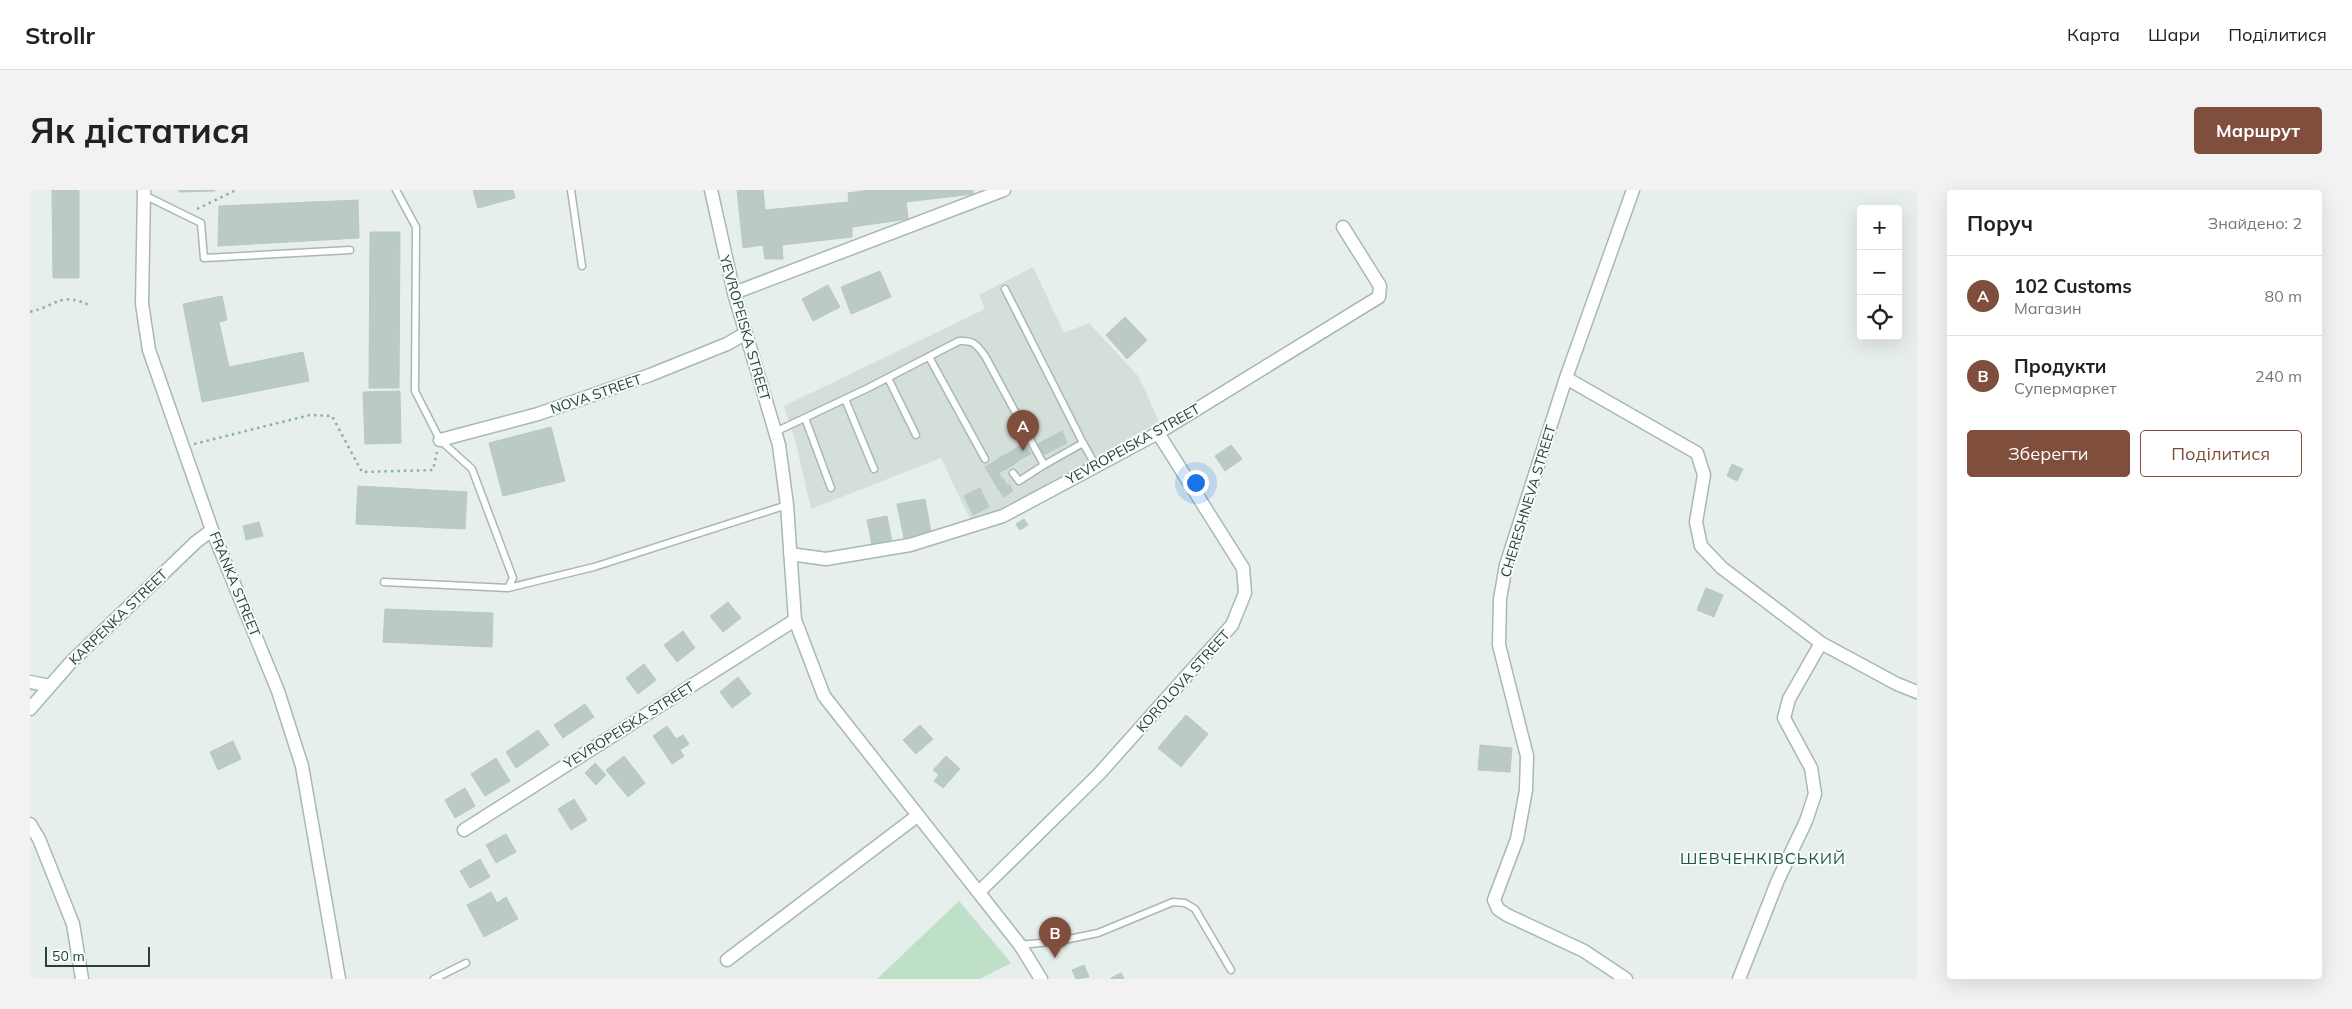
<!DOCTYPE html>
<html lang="uk">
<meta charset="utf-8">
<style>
body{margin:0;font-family:Mulish,sans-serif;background:#f2f2f2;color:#222}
.controls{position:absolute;right:15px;top:15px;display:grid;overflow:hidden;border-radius:5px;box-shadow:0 5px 20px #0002}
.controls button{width:45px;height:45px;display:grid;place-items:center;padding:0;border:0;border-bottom:1px solid #e0e0e0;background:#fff;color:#222;font:25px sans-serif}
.scale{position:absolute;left:15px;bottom:12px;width:105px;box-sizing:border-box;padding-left:5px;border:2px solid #24423a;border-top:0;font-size:14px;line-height:18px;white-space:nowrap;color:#24423a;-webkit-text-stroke:4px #f7fbf9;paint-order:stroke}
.you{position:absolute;left:1165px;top:292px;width:18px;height:18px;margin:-12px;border:4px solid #fff;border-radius:50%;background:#1a73e8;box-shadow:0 0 0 8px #1a73e833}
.badge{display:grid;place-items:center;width:32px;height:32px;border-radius:50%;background:#804e3d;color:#fff;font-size:16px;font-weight:700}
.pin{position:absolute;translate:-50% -41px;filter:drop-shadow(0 1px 2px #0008)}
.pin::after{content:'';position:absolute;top:26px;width:18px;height:15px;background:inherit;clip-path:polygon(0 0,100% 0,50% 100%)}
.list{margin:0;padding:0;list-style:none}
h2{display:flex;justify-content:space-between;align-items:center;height:65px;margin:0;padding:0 20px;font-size:21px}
h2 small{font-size:16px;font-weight:400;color:#767676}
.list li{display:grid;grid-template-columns:32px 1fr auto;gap:15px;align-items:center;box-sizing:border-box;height:80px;padding:0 20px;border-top:1px solid #e0e0e0}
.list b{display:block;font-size:19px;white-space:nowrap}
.list p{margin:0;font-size:16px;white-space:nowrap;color:#767676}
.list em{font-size:16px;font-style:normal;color:#767676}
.actions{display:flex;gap:10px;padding:15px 20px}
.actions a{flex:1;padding:11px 0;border:1px solid #804e3d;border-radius:5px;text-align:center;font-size:18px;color:#804e3d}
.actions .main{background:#804e3d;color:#fff}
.icon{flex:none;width:28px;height:28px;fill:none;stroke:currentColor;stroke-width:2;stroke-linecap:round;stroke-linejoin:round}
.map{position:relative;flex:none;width:1887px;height:789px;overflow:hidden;border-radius:5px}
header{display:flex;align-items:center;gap:30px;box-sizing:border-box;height:70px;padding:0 25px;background:#fff;border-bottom:1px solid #e0e0e0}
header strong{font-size:24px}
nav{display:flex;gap:28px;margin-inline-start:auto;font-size:18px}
.intro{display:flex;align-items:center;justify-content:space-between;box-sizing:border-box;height:120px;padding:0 30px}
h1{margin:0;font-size:35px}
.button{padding:12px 22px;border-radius:5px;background:#804e3d;color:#fff;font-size:18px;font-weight:700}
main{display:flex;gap:30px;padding:0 30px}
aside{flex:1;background:#fff;border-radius:5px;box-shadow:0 5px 20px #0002}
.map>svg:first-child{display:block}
</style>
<header>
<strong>Strollr</strong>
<nav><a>Карта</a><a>Шари</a><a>Поділитися</a></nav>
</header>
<div class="intro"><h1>Як дістатися</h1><a class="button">Маршрут</a></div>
<main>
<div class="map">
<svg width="1887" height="789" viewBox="0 0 1887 789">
<rect width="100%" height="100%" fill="#e6efeb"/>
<path fill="#d4dfda" d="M 1003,77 L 1034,143 L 1059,133 L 1109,187 L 1129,232 L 967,322 L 941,331 L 911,268 L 781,319 L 765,249 L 754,216 L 955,119 L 949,105 Z"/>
<path fill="#bfe0c8" d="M 929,711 L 981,773 L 950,789 L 847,789 Z"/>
<path fill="#bbcac4" stroke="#b8c9c2" d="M 22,0 L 49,0 L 49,88 L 23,88 Z
M 149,0 L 185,0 L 185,1 L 149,2 Z
M 443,0 L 483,0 L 485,8 L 448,18 Z
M 707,0 L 733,0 L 735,20 L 819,12 L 818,3 L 839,0 L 875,0 L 878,29 L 822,37 L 822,47 L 752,55 L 753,69 L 735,69 L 733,55 L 713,58 Z
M 875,0 L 943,0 L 943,4 L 876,12 Z
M 328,10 L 329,48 L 188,56 L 189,16 Z
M 340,42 L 370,42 L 369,198 L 339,198 Z
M 850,81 L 861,107 L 821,124 L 811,97 Z
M 798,95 L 810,117 L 783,131 L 772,109 Z
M 192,106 L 197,130 L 189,132 L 199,177 L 273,162 L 279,191 L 172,212 L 153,114 Z
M 1095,127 L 1117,150 L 1097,169 L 1076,145 Z
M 370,201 L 371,253 L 335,254 L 333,202 Z
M 521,237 L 535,291 L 473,306 L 459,253 Z
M 1032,241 L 1037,253 L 1029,257 L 1023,246 Z
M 1023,246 L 1029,257 L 1021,261 L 1015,250 Z
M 1015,250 L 1021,261 L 1014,265 L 1008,254 Z
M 995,253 L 1001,264 L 991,269 L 985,259 Z
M 1201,255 L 1212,269 L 1195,281 L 1185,266 Z
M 985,259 L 991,269 L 983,275 L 977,264 Z
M 977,264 L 983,275 L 976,279 L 969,268 Z
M 969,268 L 976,279 L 968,283 L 962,273 Z
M 962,273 L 968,283 L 961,287 L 955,277 Z
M 1702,274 L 1713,279 L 1707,291 L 1697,286 Z
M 968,283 L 973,289 L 965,294 L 961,287 Z
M 973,289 L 977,295 L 969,300 L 965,294 Z
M 979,294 L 983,301 L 974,307 L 969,300 Z
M 328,296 L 437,302 L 435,339 L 326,334 Z
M 950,298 L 959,317 L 943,325 L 934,306 Z
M 895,309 L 901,342 L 874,348 L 867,314 Z
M 857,326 L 862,352 L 842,355 L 837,330 Z
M 994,329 L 998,335 L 990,340 L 986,334 Z
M 229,332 L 233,346 L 216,350 L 213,336 Z
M 1676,398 L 1693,405 L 1684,427 L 1667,420 Z
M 698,412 L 711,428 L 693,442 L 680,426 Z
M 355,419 L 463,423 L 462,457 L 353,452 Z
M 653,441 L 665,458 L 647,472 L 634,455 Z
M 614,474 L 626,490 L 608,504 L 596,488 Z
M 708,487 L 721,504 L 702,518 L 690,502 Z
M 555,514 L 564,527 L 533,548 L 524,535 Z
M 1156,525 L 1178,544 L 1151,577 L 1128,558 Z
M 890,535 L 903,549 L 886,564 L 873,550 Z
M 637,536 L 646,549 L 653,545 L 659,554 L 650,560 L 654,566 L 642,574 L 623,546 Z
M 508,540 L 519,555 L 486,578 L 476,562 Z
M 203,551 L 211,569 L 188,580 L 180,562 Z
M 1450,555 L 1482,558 L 1480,582 L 1448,580 Z
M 594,566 L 615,593 L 598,607 L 576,580 Z
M 916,566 L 930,579 L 913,598 L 904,591 L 909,585 L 903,580 Z
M 466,568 L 480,591 L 455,606 L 441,584 Z
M 565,573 L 576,585 L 566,595 L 555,583 Z
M 435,598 L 445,616 L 425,628 L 415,610 Z
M 544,609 L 557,630 L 541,640 L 528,619 Z
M 476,644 L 486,662 L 466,673 L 456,655 Z
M 450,669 L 460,687 L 440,698 L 430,681 Z
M 461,702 L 467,713 L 476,707 L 488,729 L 454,747 L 437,715 Z
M 1054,775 L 1059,787 L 1046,789 L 1042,780 Z
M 1091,783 L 1094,789 L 1081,789 L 1081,788 Z"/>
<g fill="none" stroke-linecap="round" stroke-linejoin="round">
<g stroke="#a8b8b2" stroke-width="9">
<path id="lane" d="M 366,0 L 386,37 L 385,201 L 410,250 L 442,279 L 483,388 L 478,398
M 541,0 L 552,76
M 114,5 L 171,33 L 174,68 L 320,60
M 975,99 L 1053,253
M 899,167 L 955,269
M 858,188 L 886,245
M 815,209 L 844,279
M 775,228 L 801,298
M 745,242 L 838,198 L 929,151 C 944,150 947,155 955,166 L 1014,275 L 1053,253 L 1062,269
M 983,283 L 989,291 L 1014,275
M 354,392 L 478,398 L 564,377 L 757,315
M 990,755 L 1029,751 L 1068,743 L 1143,712 L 1155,713 L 1165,719 L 1201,780
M 404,789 L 436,773"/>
</g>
<g stroke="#a8b8b2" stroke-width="15">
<path id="street" d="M 114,0 L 112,114 L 119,160 L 182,340 L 248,501 L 272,576 L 309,789
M 681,0 L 704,103 L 749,255 L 757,315 L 765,430 L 794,506 L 990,755 L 1011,789
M 704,103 L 974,0
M 1536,188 L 1667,263 L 1674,285 L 1666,332 L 1671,356 L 1692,378 L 1791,453 L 1867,494 L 1887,502
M 410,250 L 508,224 L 620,185 L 697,154 L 716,143
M 760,364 L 796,369 L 880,355 L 973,326 L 1128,243 L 1349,107 L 1350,96 L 1313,37
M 0,492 L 20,496
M 0,519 L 41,472 L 166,352 L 182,340
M 0,634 L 9,649 L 43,734 L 52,789
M 434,640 L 765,430
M 949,702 L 1069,584 L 1202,435 L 1215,403 L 1213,378 L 1128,243
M 697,770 L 887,626
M 1596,789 L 1554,761 L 1477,725 L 1468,719 L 1464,710 L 1487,649 L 1496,600 L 1497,566 L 1469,455 L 1470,409 L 1476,375 L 1536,188 L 1603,0
M 1709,789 L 1748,690 L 1776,631 L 1785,604 L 1781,578 L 1754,528 L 1759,509 L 1791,453"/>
</g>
<path stroke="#86b3a5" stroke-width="2.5" stroke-dasharray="2.5 4" stroke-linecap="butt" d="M 167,19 L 206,0
M 0,122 C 28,115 31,101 61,116
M 164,254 L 280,225 L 302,226 L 332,282 L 403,280 L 407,262"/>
<use href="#lane" stroke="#fff" stroke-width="6"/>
<use href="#street" stroke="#fff" stroke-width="12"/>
</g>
<g text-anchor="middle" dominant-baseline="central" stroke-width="4" stroke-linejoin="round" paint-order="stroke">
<g font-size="14" fill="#24423a" stroke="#f7fbf9">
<text transform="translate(715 138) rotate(74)">YEVROPEISKA STREET</text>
<text transform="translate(566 204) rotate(-19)">NOVA STREET</text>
<text transform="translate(1103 254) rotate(-29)">YEVROPEISKA STREET</text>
<text transform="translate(1498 311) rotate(-73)">CHERESHNEVA STREET</text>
<text transform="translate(205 394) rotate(68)">FRANKA STREET</text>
<text transform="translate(88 427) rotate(-44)">KARPENKA STREET</text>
<text transform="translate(1153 491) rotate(-48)">KOROLOVA STREET</text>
<text transform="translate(599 535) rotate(-32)">YEVROPEISKA STREET</text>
</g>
<g font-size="16" letter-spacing="1" fill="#1f5548" stroke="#f7fbf9">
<text x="1733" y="668">ШЕВЧЕНКІВСЬКИЙ</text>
</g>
</g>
</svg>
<div class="controls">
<button>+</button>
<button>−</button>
<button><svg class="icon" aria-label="locate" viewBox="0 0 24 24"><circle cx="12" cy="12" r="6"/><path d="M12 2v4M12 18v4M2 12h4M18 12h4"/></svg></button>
</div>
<div class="scale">50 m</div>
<div class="you"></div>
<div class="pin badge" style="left:993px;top:261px">A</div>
<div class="pin badge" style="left:1025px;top:768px">B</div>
</div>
<aside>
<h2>Поруч<small>Знайдено: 2</small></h2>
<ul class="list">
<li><span class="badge">A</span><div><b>102 Customs</b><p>Магазин</p></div><em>80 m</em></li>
<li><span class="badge">B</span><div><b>Продукти</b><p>Супермаркет</p></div><em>240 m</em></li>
</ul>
<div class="actions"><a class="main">Зберегти</a><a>Поділитися</a></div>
</aside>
</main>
